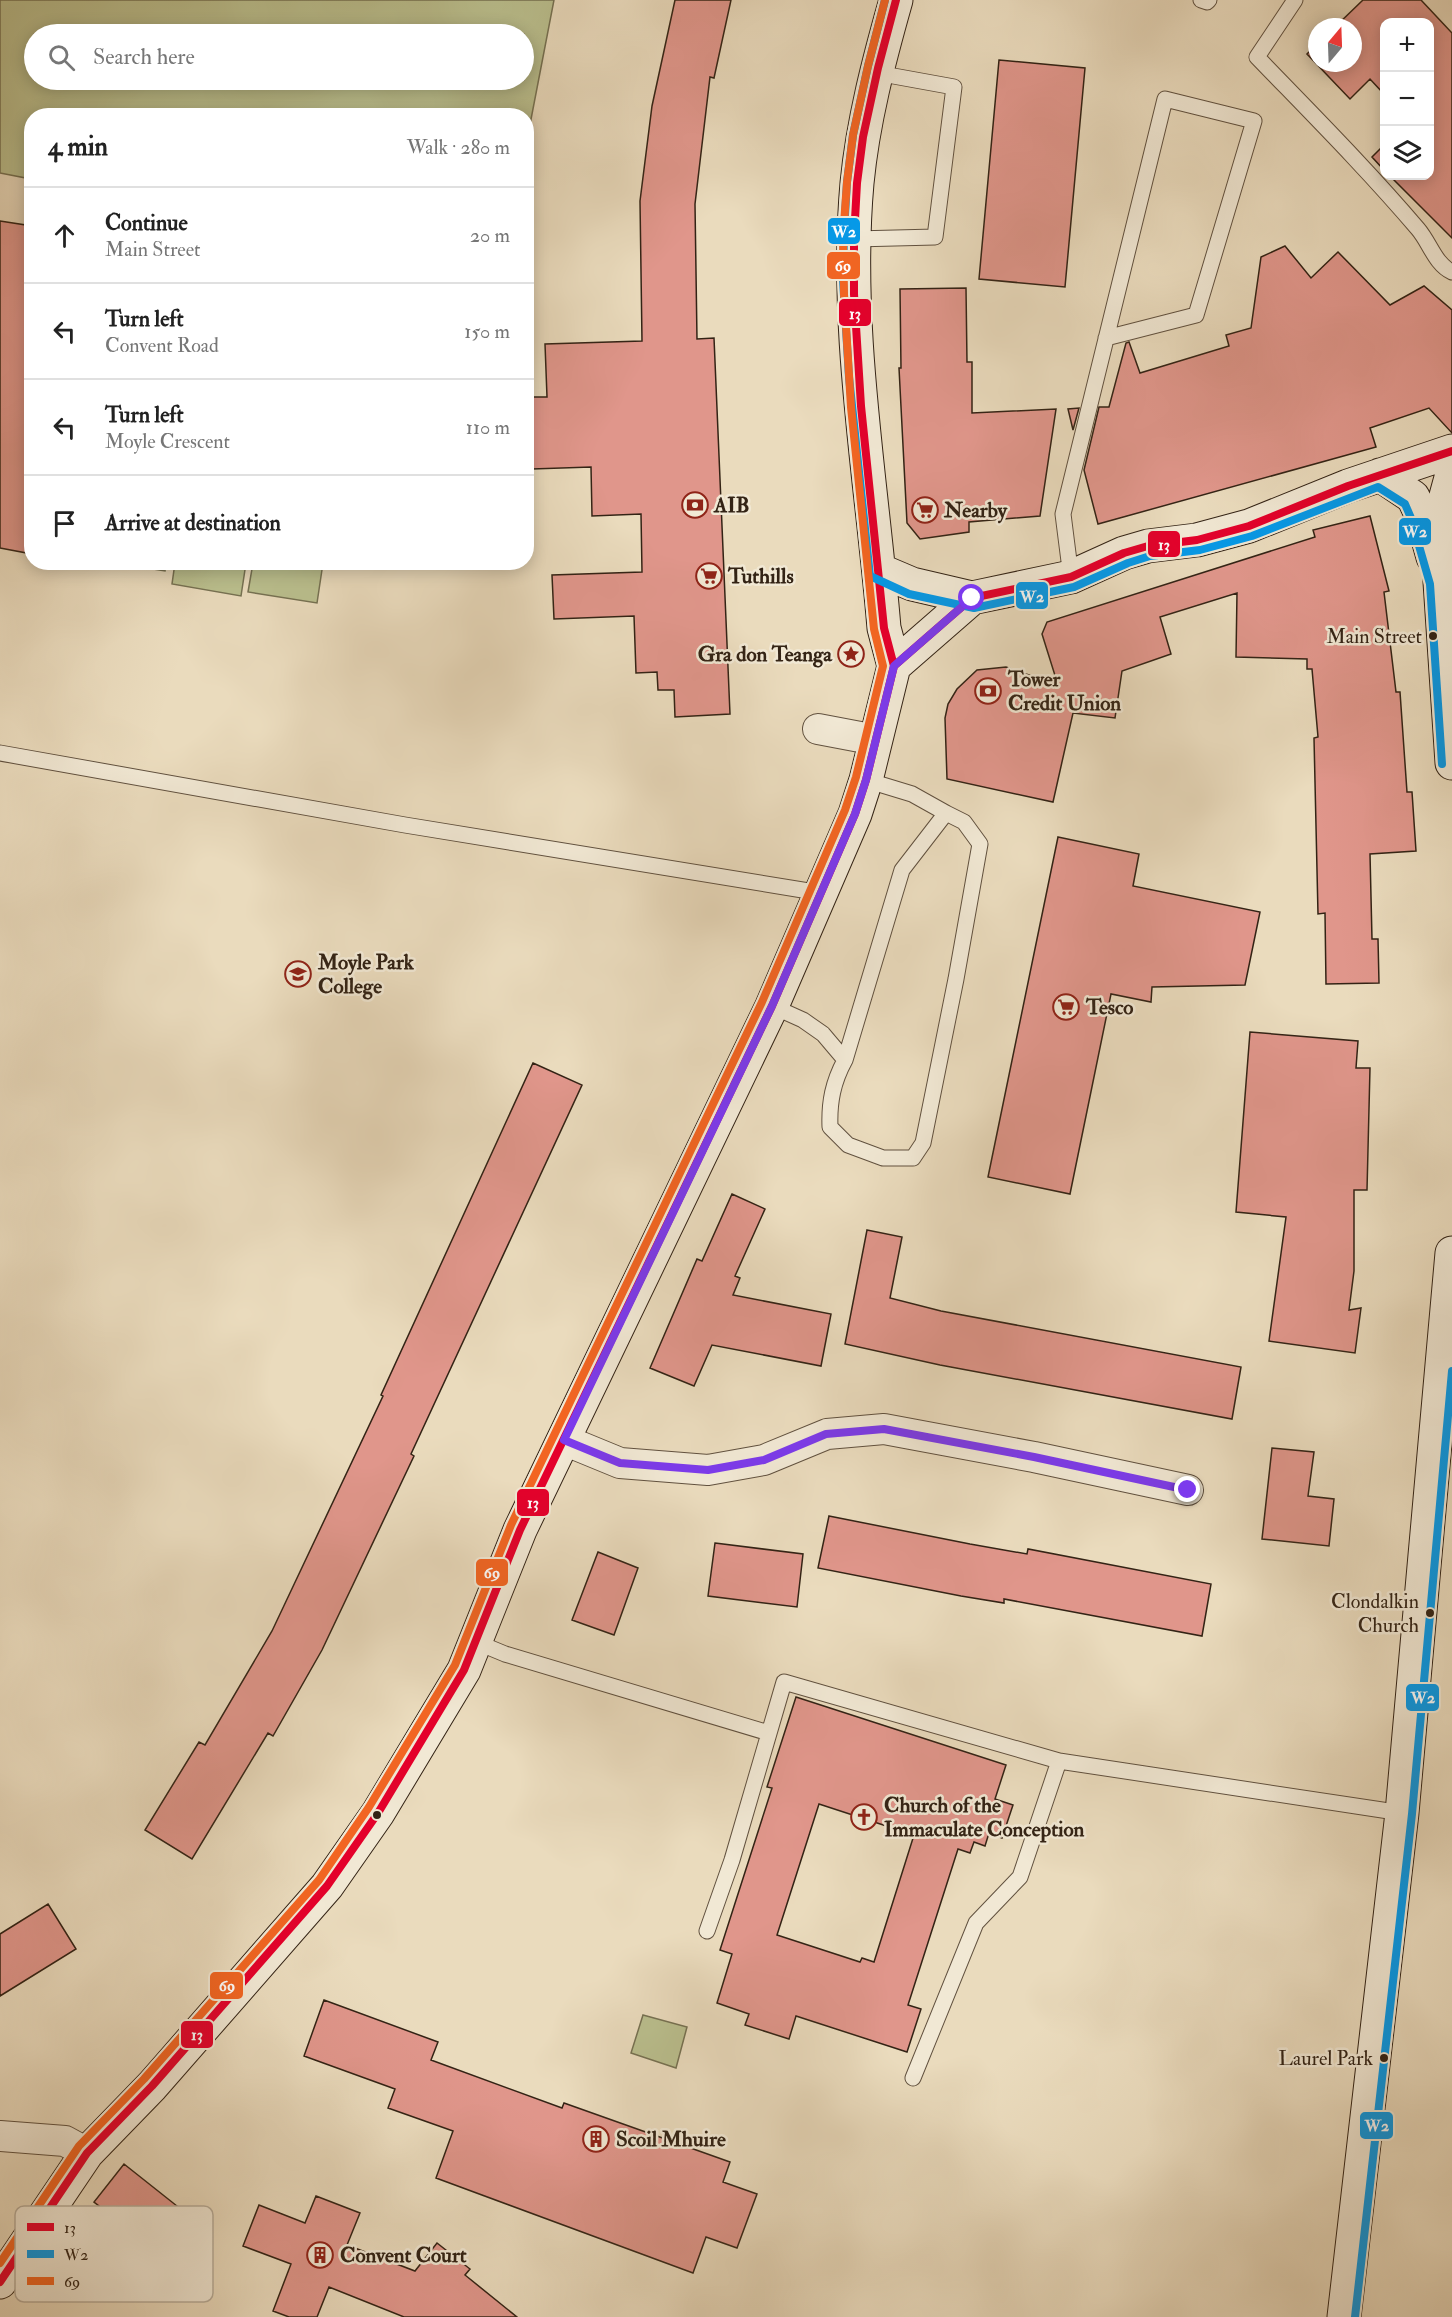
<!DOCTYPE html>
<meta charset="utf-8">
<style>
body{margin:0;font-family:"IM FELL Double Pica",serif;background:#f2f2f2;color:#222}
.controls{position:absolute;right:18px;top:18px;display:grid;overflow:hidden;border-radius:12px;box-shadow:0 3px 15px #0003}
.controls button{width:54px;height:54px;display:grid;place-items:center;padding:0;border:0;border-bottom:2px solid #e0e0e0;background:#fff;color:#222;font:30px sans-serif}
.compass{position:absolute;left:1308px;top:18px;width:54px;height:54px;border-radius:50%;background:#fff;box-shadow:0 3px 15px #0003;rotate:19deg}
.stop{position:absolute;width:18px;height:18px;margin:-14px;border:4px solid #7c3aed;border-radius:50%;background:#fff}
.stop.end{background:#7c3aed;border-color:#fff;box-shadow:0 2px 6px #0008}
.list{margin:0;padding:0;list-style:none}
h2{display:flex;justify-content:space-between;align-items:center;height:78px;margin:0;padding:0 24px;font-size:26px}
h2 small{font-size:20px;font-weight:400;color:#767676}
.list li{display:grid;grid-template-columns:39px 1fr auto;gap:18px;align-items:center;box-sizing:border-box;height:96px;padding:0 24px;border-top:2px solid #e0e0e0}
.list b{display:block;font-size:22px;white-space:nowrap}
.list p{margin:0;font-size:20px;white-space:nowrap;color:#767676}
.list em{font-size:20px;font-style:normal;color:#767676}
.icon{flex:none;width:33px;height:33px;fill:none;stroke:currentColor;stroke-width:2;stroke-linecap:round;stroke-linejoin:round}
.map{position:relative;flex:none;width:1452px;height:2317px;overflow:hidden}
.search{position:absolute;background:#fff;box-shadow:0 3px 15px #0003;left:24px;top:24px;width:510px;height:66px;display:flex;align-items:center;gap:15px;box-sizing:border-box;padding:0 21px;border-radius:33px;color:#767676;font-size:22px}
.panel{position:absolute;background:#fff;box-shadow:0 3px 15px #0003;left:24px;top:108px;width:510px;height:462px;border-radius:24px}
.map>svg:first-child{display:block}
</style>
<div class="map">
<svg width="1452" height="2317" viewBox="0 0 1452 2317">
<rect width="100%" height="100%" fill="#eadbbd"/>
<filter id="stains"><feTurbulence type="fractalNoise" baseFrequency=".00333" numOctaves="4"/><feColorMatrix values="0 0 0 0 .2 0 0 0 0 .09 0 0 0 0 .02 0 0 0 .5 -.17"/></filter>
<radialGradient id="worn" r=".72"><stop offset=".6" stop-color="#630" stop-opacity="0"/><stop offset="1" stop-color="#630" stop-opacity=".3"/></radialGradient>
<path fill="#babf8e" stroke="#767152" stroke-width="1.5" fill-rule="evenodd" d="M 0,0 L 554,0 L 527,140 L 526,116 L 32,116 L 31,179 L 0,173 ZM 524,34 L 524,80 L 34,80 L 34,34 Z
M 115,563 L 166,562 L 166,563 L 165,571 Z
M 175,563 L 246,563 L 241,596 L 172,584 Z
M 253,563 L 323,563 L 317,603 L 248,592 Z
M 643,2015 L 687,2027 L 676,2068 L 631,2053 Z"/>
<path fill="#e0968b" stroke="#332315" stroke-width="1.5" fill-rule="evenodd" d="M 675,0 L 731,0 L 714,78 L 710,77 L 695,204 L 697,339 L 714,338 L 730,714 L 675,717 L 674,690 L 658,690 L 657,672 L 636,673 L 634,616 L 554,619 L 552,575 L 642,572 L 641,514 L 592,516 L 591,467 L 532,469 L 530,397 L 547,397 L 545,344 L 642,341 L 640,201 L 652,106 Z
M 1363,0 L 1421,0 L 1452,33 L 1452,238 L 1390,176 L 1430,176 L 1430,22 L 1384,22 L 1384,94 L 1370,79 L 1350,99 L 1307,54 L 1317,44 L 1317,63 L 1353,63 L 1353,27 L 1335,27 Z
M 999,60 L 1085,68 L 1065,287 L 979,279 Z
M 1384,145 L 1384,170 L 1372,157 Z
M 0,221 L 32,226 L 32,554 L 0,548 Z
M 1285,246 L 1311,278 L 1338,252 L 1390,305 L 1424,286 L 1452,310 L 1452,433 L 1429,408 L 1370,428 L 1376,447 L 1098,524 L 1084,470 L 1099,407 L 1109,407 L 1126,343 L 1129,342 L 1140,373 L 1229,346 L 1226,335 L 1251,328 L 1261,257 Z
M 966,288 L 967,362 L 972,362 L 972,413 L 1056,409 L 1040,516 L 969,522 L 969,532 L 920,539 L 907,523 L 899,368 L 901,368 L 900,289 Z
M 1079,408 L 1073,430 L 1068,409 Z
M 1370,516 L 1389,591 L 1384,592 L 1396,692 L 1400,692 L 1407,792 L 1412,792 L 1416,851 L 1370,854 L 1372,939 L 1378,939 L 1379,983 L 1326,984 L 1325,913 L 1318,914 L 1314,738 L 1318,737 L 1312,669 L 1307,669 L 1307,659 L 1236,657 L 1237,593 L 1160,617 L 1171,654 L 1122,671 L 1115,718 L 1073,713 L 1053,802 L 947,779 L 945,718 L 948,704 L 957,689 L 977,670 L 1006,667 L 1058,685 L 1042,634 L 1047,622 L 1315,537 L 1313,530 Z
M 1058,837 L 1139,854 L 1133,886 L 1260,912 L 1245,985 L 1152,987 L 1151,1002 L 1111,994 L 1070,1194 L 988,1177 Z
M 1250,1032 L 1358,1041 L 1356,1068 L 1370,1068 L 1367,1190 L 1354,1190 L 1354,1271 L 1349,1310 L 1361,1308 L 1355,1353 L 1269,1341 L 1286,1217 L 1236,1212 Z
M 533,1063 L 582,1085 L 411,1454 L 414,1456 L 322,1650 L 273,1736 L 268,1733 L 192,1859 L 145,1830 L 199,1742 L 205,1745 L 272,1631 L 383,1396 L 381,1395 Z
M 732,1194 L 765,1209 L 735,1276 L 740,1278 L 733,1295 L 831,1314 L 821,1366 L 712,1345 L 694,1386 L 650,1368 L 697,1259 L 702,1261 Z
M 867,1230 L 902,1237 L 890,1298 L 941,1311 L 1241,1367 L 1232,1419 L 940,1365 L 845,1344 Z
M 1272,1448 L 1314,1452 L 1308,1496 L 1334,1499 L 1329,1546 L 1262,1539 Z
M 829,1516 L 970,1544 L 1027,1554 L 1028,1549 L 1211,1584 L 1202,1636 L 1004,1599 L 1004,1603 L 961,1596 L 818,1568 Z
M 715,1543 L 803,1554 L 797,1607 L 708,1596 Z
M 598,1552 L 638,1568 L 614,1635 L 572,1620 Z
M 796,1697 L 1006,1765 L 995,1799 L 1013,1805 L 1002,1838 L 989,1833 L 985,1846 L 974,1842 L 970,1853 L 958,1849 L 908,2005 L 921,2009 L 907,2052 L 796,2016 L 789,2039 L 745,2025 L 749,2014 L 717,2003 L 732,1954 L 720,1950 L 772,1788 L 767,1787 ZM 819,1804 L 914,1835 L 874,1962 L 862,1958 L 860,1962 L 777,1935 Z
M 48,1904 L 76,1949 L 0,1996 L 0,1934 Z
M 324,2000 L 438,2042 L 431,2060 L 562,2108 L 564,2103 L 730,2162 L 723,2182 L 757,2194 L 737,2248 L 706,2237 L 693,2273 L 436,2178 L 453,2131 L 388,2108 L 395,2089 L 304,2056 Z
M 124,2164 L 182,2210 L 178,2215 L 190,2225 L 165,2257 L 94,2202 Z
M 316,2196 L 360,2213 L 347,2245 L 415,2271 L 437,2243 L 470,2269 L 465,2275 L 517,2317 L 404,2317 L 329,2287 L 317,2317 L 289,2317 L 273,2311 L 291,2264 L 243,2246 L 259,2205 L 305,2223 Z"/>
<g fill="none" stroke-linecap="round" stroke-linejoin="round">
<g stroke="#61513f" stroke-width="17">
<path id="lane" d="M 1201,0 L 1207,2 L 1209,0
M 1295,0 L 1257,57 C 1311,113 1367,169 1418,229 C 1430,243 1435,264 1452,272
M 855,239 L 935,237 L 954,87 L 877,73
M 1071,577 L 1063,514 L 1165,99 L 1254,121 L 1196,315 L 1106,338
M 0,753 L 405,825 L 821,893
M 866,780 L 912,794 L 946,813
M 946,813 L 964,822 L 980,844 L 956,979 L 923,1143 L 913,1158 L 883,1158 L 848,1145 L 830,1127 C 829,1102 833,1082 845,1060 L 902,870 Z
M 772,1006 L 803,1020 L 823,1034 L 845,1060
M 476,1642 L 505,1654 L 769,1733
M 707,1931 L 732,1860 L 784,1682 L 1059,1761
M 913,2078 L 976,1923 L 1020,1877 L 1059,1761 L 1402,1813"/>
</g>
<g stroke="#61513f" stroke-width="32">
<path id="street" d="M 818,729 L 876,740
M 564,1440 L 620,1463 L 708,1470 L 764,1460 L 827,1434 L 884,1429 L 1034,1457 L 1188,1490
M 0,2136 L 65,2141 L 87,2153"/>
</g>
<g stroke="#332315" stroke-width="35">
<path id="secondary" d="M 1452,474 L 1446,496 L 1440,582 L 1452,763
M 1380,475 L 1413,497 L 1421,514 L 1433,557
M 879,570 L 912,584 L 972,598
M 894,666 L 972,598 L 1071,577 L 1124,553 L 1148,546 L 1197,540 L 1249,526 L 1348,486 L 1452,451
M 0,2282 L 87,2153 L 152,2086 L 327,1886 L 378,1813 L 464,1670 L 520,1530 L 772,1006 L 855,814 L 866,780 L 894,666 L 884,628 C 872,481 844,330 857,183 C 863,121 879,60 896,0
M 1344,2317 L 1402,1813 L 1452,1253"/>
</g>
<use href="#lane" stroke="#f1e8d4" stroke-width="15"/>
<use href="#street" stroke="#f1e8d4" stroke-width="30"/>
<use href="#secondary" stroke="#f1e8d4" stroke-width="33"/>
<g stroke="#f1e8d4" stroke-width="12">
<path id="bus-1" d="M 894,666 L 972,598 L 1071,577 L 1124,553 L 1148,546 L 1197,540 L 1249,526 L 1348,486 L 1452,451
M 0,2282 L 87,2153 L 152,2086 L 327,1886 L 378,1813 L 464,1670 L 520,1530 L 772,1006 L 855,814 L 866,780 L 894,666 L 884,628 L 861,406 L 854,294 L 854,238 L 857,183 L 863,137 L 878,68 L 896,0"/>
</g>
<g stroke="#f1e8d4" stroke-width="12">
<path id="bus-2" d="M 885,0 L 868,66 L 853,135 L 847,182 L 844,231 L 843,280 L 849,377 L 870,576 L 909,594 L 974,608 L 1074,587 L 1128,563 L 1150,556 L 1200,550 L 1252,536 L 1378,487 L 1405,504 L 1411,518 L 1430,584 L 1442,764
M 1355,2317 L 1412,1814 L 1452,1371"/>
</g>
<g stroke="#f1e8d4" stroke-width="12">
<path id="bus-3" d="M 0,2263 L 79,2146 L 144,2079 L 319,1880 L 369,1807 L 455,1665 L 511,1525 L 762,1002 L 845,810 L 856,777 L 883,666 L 874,629 L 851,407 L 844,294 L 843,238 L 847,182 L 853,135 L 868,66 L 885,0"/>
</g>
<use href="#bus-1" stroke="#e4002b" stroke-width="8"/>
<use href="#bus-2" stroke="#0599e8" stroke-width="8"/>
<use href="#bus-3" stroke="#f26522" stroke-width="8"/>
</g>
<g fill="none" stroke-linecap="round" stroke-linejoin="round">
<path stroke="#7c3aed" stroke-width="8" d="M 972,598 L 894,666 L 866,780 L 855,814 L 772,1006 L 564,1440 L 620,1463 L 708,1470 L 764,1460 L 826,1434 L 884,1429 L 1034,1457 L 1188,1490"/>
</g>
<defs>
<g id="bank-ring" transform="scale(1.35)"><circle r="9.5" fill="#f1e8d4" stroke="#8f2418" stroke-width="1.5"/><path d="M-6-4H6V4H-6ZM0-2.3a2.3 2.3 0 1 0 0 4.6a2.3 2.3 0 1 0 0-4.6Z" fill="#8f2418"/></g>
<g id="supermarket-ring" transform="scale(1.35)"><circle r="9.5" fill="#f1e8d4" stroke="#8f2418" stroke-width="1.5"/><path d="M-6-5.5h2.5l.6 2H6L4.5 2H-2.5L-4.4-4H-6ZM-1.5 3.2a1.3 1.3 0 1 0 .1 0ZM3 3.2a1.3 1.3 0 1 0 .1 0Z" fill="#8f2418"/></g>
<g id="sight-ring" transform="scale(1.35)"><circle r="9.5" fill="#f1e8d4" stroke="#8f2418" stroke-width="1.5"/><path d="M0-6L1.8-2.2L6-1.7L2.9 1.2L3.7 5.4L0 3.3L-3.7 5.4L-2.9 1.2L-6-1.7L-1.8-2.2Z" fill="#8f2418"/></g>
<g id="school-ring" transform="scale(1.35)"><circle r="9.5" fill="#f1e8d4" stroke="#8f2418" stroke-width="1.5"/><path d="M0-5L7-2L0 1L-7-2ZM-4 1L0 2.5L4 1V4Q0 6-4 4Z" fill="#8f2418"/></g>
<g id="church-ring" transform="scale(1.35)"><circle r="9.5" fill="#f1e8d4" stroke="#8f2418" stroke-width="1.5"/><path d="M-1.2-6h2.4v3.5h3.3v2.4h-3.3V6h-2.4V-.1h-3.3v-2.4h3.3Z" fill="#8f2418"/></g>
<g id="building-ring" transform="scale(1.35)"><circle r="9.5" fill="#f1e8d4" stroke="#8f2418" stroke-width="1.5"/><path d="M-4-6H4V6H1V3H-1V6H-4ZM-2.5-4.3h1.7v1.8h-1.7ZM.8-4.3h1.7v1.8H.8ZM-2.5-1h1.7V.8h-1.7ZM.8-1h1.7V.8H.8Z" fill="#8f2418"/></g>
</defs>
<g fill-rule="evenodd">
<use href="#bank-ring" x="695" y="505"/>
<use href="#supermarket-ring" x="925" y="510"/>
<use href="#supermarket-ring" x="709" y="576"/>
<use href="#sight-ring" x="851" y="654"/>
<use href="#bank-ring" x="988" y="691"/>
<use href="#school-ring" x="298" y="974"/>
<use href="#supermarket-ring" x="1066" y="1007"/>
<use href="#church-ring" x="864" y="1817"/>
<use href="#building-ring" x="596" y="2139"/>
<use href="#building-ring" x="320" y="2255"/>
</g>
<g fill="#332315" stroke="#f1e8d4" stroke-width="2">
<circle cx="1433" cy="636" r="5"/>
<circle cx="1430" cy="1613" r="5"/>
<circle cx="377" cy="1815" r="5"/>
<circle cx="1384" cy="2058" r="5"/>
</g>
<g text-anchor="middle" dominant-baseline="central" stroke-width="5" stroke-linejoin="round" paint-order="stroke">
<g font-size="20" fill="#332315" stroke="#f1e8d4" text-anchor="end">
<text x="1422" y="636">Main Street</text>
<text x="1419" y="1601">Clondalkin<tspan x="1419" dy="24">Church</tspan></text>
<text x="1373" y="2058">Laurel Park</text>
</g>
<g font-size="21" font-weight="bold" fill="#332315" stroke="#f1e8d4" text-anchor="start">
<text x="714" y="505">AIB</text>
<text x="944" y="510">Nearby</text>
<text x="728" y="576">Tuthills</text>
<text x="832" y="654" text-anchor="end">Gra don Teanga</text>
<text x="1008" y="679">Tower<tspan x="1008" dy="24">Credit Union</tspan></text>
<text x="318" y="962">Moyle Park<tspan x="318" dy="24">College</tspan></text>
<text x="1086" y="1007">Tesco</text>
<text x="884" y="1805">Church of the<tspan x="884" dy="24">Immaculate Conception</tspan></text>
<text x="616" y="2139">Scoil Mhuire</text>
<text x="340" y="2255">Convent Court</text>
</g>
</g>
<rect x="15" y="2206" width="198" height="96" rx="9" fill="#f1e8d4" stroke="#b8ad9b" stroke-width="1.5"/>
<rect x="27" y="2223" width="27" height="8" fill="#e4002b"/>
<rect x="27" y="2250" width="27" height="8" fill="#0599e8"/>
<rect x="27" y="2277" width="27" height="8" fill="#f26522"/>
<g font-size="16" fill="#332315">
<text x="64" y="2233">13</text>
<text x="64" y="2260">W2</text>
<text x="64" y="2287">69</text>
</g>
<g stroke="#f1e8d4" stroke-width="2">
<rect x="827" y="217" width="34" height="28" rx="6" fill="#0599e8"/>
<rect x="826" y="251" width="35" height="29" rx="6" fill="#f26522"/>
<rect x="838" y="298" width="34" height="29" rx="6" fill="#e4002b"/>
<rect x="1398" y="517" width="34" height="29" rx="6" fill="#0599e8"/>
<rect x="1147" y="530" width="34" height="28" rx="6" fill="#e4002b"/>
<rect x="1015" y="581" width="34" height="29" rx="6" fill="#0599e8"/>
<rect x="516" y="1488" width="34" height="29" rx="6" fill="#e4002b"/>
<rect x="475" y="1558" width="34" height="29" rx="6" fill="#f26522"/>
<rect x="1405" y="1683" width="35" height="29" rx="6" fill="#0599e8"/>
<rect x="209" y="1971" width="35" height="29" rx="6" fill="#f26522"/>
<rect x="180" y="2020" width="34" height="29" rx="6" fill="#e4002b"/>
<rect x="1359" y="2111" width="35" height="29" rx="6" fill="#0599e8"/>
</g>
<g font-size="16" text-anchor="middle" font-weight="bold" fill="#fff">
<text x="844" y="237">W2</text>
<text x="843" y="271">69</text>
<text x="855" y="319">13</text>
<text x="1415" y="537">W2</text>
<text x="1164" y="550">13</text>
<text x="1032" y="602">W2</text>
<text x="533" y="1508">13</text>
<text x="492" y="1578">69</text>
<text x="1423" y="1703">W2</text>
<text x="227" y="1991">69</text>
<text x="197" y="2040">13</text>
<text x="1377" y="2131">W2</text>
</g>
<rect width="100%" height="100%" filter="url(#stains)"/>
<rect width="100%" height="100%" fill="url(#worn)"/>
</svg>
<div class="controls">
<button>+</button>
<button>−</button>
<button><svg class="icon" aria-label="layers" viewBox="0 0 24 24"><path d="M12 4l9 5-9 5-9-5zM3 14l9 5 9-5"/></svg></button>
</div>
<svg class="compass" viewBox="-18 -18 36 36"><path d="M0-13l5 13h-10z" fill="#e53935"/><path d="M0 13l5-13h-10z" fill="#767676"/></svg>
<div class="stop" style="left:972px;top:598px"></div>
<div class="stop end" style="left:1188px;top:1490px"></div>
<div class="search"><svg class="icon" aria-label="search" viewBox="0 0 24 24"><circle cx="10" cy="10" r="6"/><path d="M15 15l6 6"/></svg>Search here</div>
<section class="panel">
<h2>4 min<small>Walk · 280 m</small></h2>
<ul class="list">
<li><svg class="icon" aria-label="ahead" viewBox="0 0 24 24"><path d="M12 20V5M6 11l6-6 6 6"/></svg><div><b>Continue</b><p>Main Street</p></div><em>20 m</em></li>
<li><svg class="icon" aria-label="left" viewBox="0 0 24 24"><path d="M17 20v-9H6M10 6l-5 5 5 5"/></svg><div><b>Turn left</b><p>Convent Road</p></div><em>150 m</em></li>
<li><svg class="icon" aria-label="left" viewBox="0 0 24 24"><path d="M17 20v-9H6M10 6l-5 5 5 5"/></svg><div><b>Turn left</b><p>Moyle Crescent</p></div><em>110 m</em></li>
<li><svg class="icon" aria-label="arrive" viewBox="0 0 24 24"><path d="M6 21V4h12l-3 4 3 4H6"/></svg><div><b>Arrive at destination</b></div></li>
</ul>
</section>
</div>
